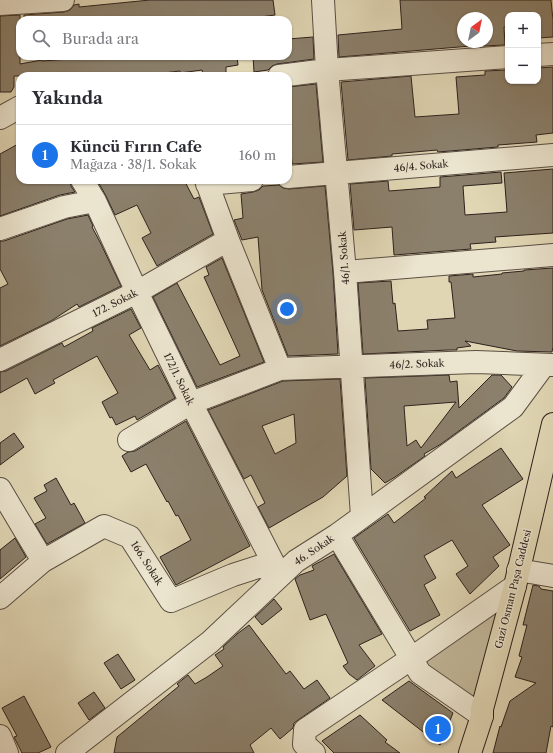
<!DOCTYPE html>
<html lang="tr">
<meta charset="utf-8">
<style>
body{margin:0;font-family:"Libre Caslon Text",serif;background:#f2f2f3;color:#2b2b33}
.controls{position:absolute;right:12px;top:12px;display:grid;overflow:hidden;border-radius:8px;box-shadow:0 1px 3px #0004}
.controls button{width:36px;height:36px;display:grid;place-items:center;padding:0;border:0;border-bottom:1px solid #e1e1e2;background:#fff;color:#2b2b33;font:20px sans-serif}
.compass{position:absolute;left:457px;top:12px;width:36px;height:36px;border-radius:50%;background:#fff;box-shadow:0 1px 3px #0004;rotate:33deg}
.you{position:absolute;left:287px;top:309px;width:14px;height:14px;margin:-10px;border:3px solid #fff;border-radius:50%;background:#1a73e8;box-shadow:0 0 0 6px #1a73e833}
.badge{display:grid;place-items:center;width:26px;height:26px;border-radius:50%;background:#1a73e8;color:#fff;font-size:13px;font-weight:700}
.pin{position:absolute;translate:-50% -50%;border:2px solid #fff;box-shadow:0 1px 4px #0006}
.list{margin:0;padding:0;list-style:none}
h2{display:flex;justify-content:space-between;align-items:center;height:52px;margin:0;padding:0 16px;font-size:17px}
h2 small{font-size:13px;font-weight:400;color:#7c7c81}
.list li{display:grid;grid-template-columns:26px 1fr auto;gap:12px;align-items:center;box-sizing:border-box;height:60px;padding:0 16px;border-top:1px solid #e1e1e2}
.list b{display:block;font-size:15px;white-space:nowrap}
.list p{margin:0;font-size:13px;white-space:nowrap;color:#7c7c81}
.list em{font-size:13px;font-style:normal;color:#7c7c81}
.icon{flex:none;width:22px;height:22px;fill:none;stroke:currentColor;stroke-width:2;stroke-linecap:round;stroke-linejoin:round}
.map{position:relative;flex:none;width:553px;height:753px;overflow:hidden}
.search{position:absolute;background:#fff;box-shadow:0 1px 3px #0004;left:16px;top:16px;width:276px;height:44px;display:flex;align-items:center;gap:10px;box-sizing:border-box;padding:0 14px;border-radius:12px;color:#7c7c81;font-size:15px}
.panel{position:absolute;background:#fff;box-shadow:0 1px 3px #0004;left:16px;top:72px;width:276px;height:112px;border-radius:12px}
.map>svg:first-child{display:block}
</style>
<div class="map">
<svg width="553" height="753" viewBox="0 0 553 753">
<rect width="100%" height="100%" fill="#e0d6b4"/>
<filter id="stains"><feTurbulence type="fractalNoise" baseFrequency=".005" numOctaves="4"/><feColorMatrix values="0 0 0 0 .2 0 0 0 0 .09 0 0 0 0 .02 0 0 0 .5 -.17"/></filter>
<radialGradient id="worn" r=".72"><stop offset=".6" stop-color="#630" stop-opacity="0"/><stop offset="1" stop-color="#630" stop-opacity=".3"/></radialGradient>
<path fill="#c2b79a" stroke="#786c5c" d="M 502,603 L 475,704 L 420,660 Z"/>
<path fill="#8b806c" stroke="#2e221d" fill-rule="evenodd" d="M 150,0 L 273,0 L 275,15 L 253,18 L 253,20 L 24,20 L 24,15 L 64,12 L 70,10 L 74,5 L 79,4 L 79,7 Z
M 400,0 L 551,0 L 553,20 L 553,37 L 538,38 L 538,15 L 508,15 L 508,27 L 504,27 L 505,45 L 483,46 L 483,45 L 339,57 L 338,35 L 402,29 ZM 463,18 L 487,18 L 487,42 L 463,42 Z
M 20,15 L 20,64 L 42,60 L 42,61 L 82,58 L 82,56 L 237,56 L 238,65 L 226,67 L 226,73 L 203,75 L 202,70 L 180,73 L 180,71 L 164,73 L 151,76 L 14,76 L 14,87 L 11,92 L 0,92 L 0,16 Z
M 313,37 L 314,59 L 277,64 L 272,66 L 268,70 L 254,72 L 253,56 L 288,56 L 288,39 Z
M 553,67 L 553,133 L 536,135 L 537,142 L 498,145 L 498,147 L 438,152 L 437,150 L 392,154 L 392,156 L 348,160 L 341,82 L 411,76 L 415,117 L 459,114 L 456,77 L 485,75 L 485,71 L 508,70 L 508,81 L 538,81 L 538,68 Z
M 316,84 L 323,162 L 292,164 L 288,109 L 288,87 Z
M 20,143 L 20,180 L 70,180 L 71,186 L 75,192 L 60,195 L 0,216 L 0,154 Z
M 553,169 L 553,233 L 495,237 L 496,242 L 470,244 L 471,249 L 394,255 L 392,227 L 354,230 L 350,184 L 388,181 L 389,191 L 440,187 L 440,177 L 501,172 L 502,183 L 463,186 L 465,215 L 507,212 L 504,173 Z
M 97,180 L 184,180 L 194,199 L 199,197 L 213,234 L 157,266 L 142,238 L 151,233 L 137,205 L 115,215 L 106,196 Z
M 279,185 L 283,188 L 289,189 L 325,186 L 333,273 L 338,354 L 288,356 L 262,290 L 258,237 L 242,240 L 234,220 L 243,218 L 241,194 L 253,192 L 259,190 L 263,186 Z
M 88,215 L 93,226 L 92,227 L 100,242 L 121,286 L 79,307 L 77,304 L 51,321 L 0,346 L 0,288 L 8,284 L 0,269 L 0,241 L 4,241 L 67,219 Z
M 222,258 L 264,362 L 197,387 L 153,297 L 177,283 L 220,365 L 240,356 L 204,277 L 209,275 L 206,267 Z
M 553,268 L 553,347 L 552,352 L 517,351 L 465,341 L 471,346 L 457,348 L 457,350 L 448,350 L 363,354 L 358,283 L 391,281 L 393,304 L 395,303 L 398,331 L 428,329 L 427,320 L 455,318 L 451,282 L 449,282 L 449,276 L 473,274 L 473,277 L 502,274 L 502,273 L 524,271 L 524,270 Z
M 131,309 L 141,328 L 129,335 L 150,370 L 158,365 L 175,398 L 137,420 L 135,416 L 116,425 L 112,417 L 110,418 L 102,402 L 118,393 L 97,356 L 53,380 L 55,383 L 35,394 L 27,378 L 0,393 L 0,372 L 6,371 L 62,343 L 64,347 L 93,331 L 92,328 Z
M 449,375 L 450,382 L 457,381 L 459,408 L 492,375 L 501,375 L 512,387 L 504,398 L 441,444 L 424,454 L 425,456 L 395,477 L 385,483 L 371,469 L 365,378 ZM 456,402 L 421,448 L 416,440 L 407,446 L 404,406 Z
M 340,379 L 347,476 L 323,497 L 269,528 L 258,507 L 265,503 L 251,475 L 244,479 L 208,410 L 283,381 ZM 294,414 L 296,443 L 275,454 L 262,426 Z
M 186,421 L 250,546 L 176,585 L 160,557 L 191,540 L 178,515 L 176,516 L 168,501 L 167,502 L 146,464 L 131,472 L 122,456 L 128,452 L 135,451 Z
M 14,433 L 24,447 L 0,465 L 0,443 Z
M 501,448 L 523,479 L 482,505 L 510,545 L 493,557 L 499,566 L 470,594 L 456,574 L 468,566 L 452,540 L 424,556 L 436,578 L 424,585 L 440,615 L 410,631 L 354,538 L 388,514 L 394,523 L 426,498 L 424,497 L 452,471 L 456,478 Z
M 56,478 L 71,505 L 74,503 L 85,523 L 47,544 L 35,524 L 46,518 L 34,498 L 47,491 L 44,485 Z
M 15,538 L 26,557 L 0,579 L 0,550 Z
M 334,554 L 382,634 L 359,645 L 375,666 L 357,680 L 349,674 L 343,666 L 348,663 L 326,614 L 310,620 L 295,579 L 300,575 L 314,570 L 312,566 Z
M 533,585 L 539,586 L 541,589 L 553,591 L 553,727 L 551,726 L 546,753 L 493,753 L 500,726 L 501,727 L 510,701 L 536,683 L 515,677 L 522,657 L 519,656 L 527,625 L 523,625 Z
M 274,599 L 282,609 L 262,625 L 255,617 Z
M 249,625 L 286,674 L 290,671 L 304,689 L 317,680 L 330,698 L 298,720 L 294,723 L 293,728 L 280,739 L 271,728 L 250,745 L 254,753 L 114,753 L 117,737 L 179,686 L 177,684 L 188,675 L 195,684 L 207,677 L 223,666 L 215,655 L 224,649 L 223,647 L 237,634 Z
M 118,654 L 135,680 L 121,689 L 104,663 Z
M 409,681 L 453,713 L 440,745 L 382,700 Z
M 94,692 L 105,708 L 89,720 L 78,703 Z
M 24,696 L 51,747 L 38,753 L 22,753 L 14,737 L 17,736 L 2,708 Z
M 360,715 L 387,740 L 385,742 L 400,753 L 334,753 L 322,741 Z"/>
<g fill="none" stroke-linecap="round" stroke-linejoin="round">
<g stroke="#5a4f43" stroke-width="24">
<path id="minor" d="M 323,0 L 327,70 L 345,272 L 362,516
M 0,4 L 63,0
M 538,55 L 553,54
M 279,76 L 327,70 L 508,57
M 0,118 L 20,107
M 288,177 L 553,155
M 82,180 L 95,201 L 137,292 L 191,403 L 280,576
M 206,180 L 228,240 L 280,369
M 207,184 L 252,180
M 0,229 L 64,207 L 95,201
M 345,272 L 553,255
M 0,360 L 137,292 L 228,240
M 129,440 L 191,403 L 280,369 L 476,362 L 553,365
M 0,489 L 43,561
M 337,535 L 420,673 L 482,716
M 518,570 L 553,576
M 0,598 L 43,561 L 104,526 L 130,537 L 171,601 L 233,575 L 261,566 L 280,576
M 0,736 L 7,753
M 67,753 L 210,642 L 296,561 L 337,535 L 513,407 L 544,365
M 314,753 L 304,744 L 305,730 L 412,658 L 515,586"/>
</g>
<g stroke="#2e221d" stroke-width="24">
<path id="major" d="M 470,753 L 482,716 L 482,709 L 515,586 L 553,424"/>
</g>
<use href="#minor" stroke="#ebe4ce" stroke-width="22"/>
<use href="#major" stroke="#e0d6b4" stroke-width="22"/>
</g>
<g text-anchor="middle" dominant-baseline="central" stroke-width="3" stroke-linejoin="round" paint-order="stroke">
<g font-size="10" fill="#2e221d" stroke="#ebe4ce">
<text transform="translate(421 166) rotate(-5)">46/4. Sokak</text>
<text transform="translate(344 258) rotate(-94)">46/1. Sokak</text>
<text transform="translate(115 303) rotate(-27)">172. Sokak</text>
<text transform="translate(417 364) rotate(-2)">46/2. Sokak</text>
<text transform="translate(179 379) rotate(64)">172/1. Sokak</text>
<text transform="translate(314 550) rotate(-34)">46. Sokak</text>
<text transform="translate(147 563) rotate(57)">166. Sokak</text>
<text transform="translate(513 589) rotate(-76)">Gazi Osman Paşa Caddesi</text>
</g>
</g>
<rect width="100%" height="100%" filter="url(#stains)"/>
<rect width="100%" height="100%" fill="url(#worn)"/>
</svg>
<div class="controls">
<button>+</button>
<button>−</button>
</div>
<svg class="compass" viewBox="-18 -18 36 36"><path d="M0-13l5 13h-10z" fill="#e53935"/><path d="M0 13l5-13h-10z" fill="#7c7c81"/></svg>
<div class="you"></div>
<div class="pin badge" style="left:438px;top:729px">1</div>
<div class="search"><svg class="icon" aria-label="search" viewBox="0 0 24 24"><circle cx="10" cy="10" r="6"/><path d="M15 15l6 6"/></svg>Burada ara</div>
<section class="panel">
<h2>Yakında<small></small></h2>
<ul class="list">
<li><span class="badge">1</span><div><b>Küncü Fırın Cafe</b><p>Mağaza · 38/1. Sokak</p></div><em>160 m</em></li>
</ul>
</section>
</div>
